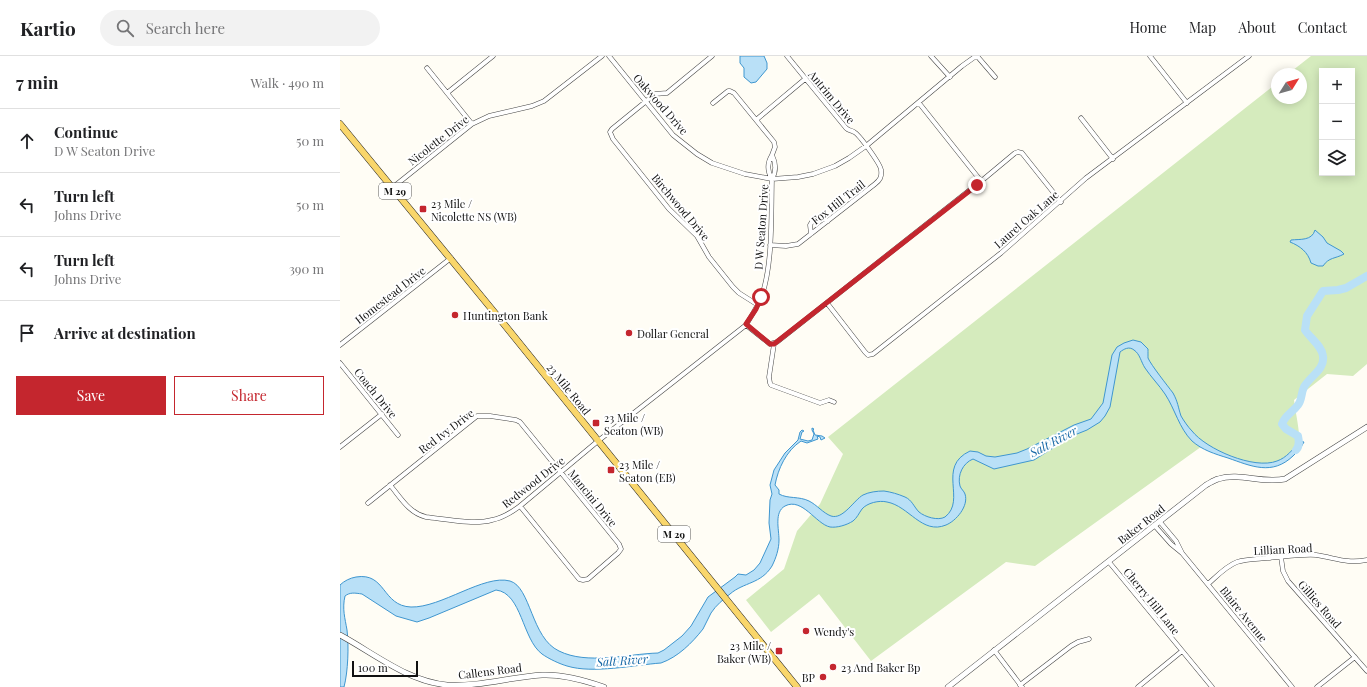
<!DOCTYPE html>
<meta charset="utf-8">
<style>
body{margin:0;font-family:"Playfair Display",serif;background:#f2f2f2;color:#202124}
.controls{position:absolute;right:12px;top:12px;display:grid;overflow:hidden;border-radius:0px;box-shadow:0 2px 10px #0003}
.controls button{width:36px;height:36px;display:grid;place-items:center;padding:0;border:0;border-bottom:1px solid #e0e0e0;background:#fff;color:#202124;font:20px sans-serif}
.compass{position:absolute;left:931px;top:12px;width:36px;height:36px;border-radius:50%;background:#fff;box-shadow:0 2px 10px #0003;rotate:53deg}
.scale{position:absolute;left:12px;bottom:10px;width:66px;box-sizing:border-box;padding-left:4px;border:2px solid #111;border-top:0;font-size:11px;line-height:14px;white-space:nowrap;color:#111;-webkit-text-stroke:3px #fff;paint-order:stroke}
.stop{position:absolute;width:12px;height:12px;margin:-9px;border:3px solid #c4262e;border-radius:50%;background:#fff}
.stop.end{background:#c4262e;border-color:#fff;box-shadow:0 1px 4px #0008}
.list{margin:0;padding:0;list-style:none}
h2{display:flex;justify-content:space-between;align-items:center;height:52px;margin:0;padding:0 16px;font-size:17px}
h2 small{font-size:13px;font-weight:400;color:#757577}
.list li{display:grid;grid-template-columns:26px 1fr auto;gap:12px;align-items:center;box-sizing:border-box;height:64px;padding:0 16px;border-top:1px solid #e0e0e0}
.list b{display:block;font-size:15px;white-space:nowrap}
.list p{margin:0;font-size:13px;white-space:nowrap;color:#757577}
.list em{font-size:13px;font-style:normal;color:#757577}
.actions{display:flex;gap:8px;padding:12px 16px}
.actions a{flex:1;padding:9px 0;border:1px solid #c4262e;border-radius:0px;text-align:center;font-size:14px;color:#c4262e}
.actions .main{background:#c4262e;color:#fff}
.icon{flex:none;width:22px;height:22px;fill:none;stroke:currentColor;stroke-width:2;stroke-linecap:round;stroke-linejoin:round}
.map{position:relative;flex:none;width:1027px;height:631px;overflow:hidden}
header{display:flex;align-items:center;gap:24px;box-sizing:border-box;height:56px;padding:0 20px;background:#fff;border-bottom:1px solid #e0e0e0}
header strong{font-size:19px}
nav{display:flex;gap:22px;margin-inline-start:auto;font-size:14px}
.search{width:280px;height:36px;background:#f2f2f2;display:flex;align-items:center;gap:10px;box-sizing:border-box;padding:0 14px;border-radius:22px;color:#757577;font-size:15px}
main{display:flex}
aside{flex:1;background:#fff}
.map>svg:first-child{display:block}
</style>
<header>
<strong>Kartio</strong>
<div class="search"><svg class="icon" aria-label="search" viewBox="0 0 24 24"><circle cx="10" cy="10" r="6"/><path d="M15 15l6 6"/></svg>Search here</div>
<nav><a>Home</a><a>Map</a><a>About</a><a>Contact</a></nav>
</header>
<main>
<aside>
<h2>7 min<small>Walk · 490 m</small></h2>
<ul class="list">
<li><svg class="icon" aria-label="ahead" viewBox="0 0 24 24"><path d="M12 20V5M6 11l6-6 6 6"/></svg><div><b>Continue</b><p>D W Seaton Drive</p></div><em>50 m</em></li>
<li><svg class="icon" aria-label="left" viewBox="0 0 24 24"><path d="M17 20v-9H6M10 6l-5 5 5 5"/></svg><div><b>Turn left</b><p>Johns Drive</p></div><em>50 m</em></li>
<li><svg class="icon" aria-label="left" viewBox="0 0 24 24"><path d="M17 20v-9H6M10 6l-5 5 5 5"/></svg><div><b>Turn left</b><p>Johns Drive</p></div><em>390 m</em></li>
<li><svg class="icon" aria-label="arrive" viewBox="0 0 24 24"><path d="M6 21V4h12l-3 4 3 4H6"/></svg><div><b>Arrive at destination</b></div></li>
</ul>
<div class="actions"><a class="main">Save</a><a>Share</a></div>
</aside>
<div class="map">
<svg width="1027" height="631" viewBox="0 0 1027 631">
<rect width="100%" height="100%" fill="#fffdf5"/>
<path fill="#d5ebbd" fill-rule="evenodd" d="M 971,0 L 1027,0 L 1027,308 L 1013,320 L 987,318 L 954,344 C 955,354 960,375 959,384 C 958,389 954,393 950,396 C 947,399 943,403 938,405 C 917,414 884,398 865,388 L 695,510 L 666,506 L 531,605 L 479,538 L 431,576 L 406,544 L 444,513 L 457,475 L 480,448 L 503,398 L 488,381 L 937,27 L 937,42 L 961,42 L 961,18 L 948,18 ZM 982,15 L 1012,15 L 1012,117 L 982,117 Z"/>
<path fill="#b9e0f7" stroke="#3f96cf" d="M 400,0 L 424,0 L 427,7 L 427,13 L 416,26 L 411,27 L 404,21 L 404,12 L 400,7 Z
M 975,174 L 983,181 L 987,187 L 1001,195 L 1004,198 C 995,203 989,201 983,210 L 978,210 L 971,207 C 968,196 960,190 950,186 L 951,184 C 960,183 972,185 975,174 Z
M 793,284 L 801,286 L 808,293 C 808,296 808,300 808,302 C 811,309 827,329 833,337 C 838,346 838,351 841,360 C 844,365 848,371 852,375 C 866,393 914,414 937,405 C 946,402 954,393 959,385 L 964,386 C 961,392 957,396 953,400 C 932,420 911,410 888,402 C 875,398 862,394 852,385 C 839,372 835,353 825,338 C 819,329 811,321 805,312 C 801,306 800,298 794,294 C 789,290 784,293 780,296 L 770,351 L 765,360 L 760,366 L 747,374 L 732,380 L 694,404 L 654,413 L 633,403 C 623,407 617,419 620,430 C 621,433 624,435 625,438 C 629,450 616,465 606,469 C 582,479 569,450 547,446 C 539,444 527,447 522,453 C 519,457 517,462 513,465 C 507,469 497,472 490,471 C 476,468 462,441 445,450 C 434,456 439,473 439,484 C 439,493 436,502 432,510 C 421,528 404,526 390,538 C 384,543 376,549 371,557 C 368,562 366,568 363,573 C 352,587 338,601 321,607 C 294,609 253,618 227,610 C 220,608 209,603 202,598 C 182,583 182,537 156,534 L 89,562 L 77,566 L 56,560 L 22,538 C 15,537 10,536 5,540 C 2,553 5,562 7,574 C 9,590 8,616 4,631 L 0,631 L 0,529 C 4,525 10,522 16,521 C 46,516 42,550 71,551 C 101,552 144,518 170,525 C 191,531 191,582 219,595 C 247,609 287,598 318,597 L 324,594 L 342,580 L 351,570 L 368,541 L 395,521 L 398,518 L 406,519 L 414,514 L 420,507 L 431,483 L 429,467 L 430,444 L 432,438 L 430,429 L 434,414 L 445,397 L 458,384 L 460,376 L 462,374 L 464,375 L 462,376 L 460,383 L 468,385 L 472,384 L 474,378 L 472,374 L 472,372 L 474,373 L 473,374 L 475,379 L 482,380 L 485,382 L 481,384 L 480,381 L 477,380 L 478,383 L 467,387 L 461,385 C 446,395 438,413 435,429 L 439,434 L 439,438 C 448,443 459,440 469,445 C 477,449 483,457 491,460 C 503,464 514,444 523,439 C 529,436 537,435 544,435 C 551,436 558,438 565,441 C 572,444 574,451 579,456 C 585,461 598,465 605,461 C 627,444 596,411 630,395 L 638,396 L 646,400 L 655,401 L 677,397 L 687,393 L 734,369 L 751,363 L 763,347 L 772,299 L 777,291 L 784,287 Z"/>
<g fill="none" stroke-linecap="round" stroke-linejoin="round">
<path stroke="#b9e0f7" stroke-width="8" d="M 956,394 C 960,390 959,385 958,380 L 946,373 L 942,368 C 945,359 953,356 958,349 C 962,344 961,337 964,331 C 970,320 985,314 983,300 C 982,290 970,282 965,274 L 967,260 L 983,235 L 998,234 L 1006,232 L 1027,220"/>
<g stroke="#444" stroke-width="5">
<path id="minor" d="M 269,0 L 333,79 L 357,98 L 372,107 L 405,118 L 432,123 L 458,121 L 473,118 L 495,110 L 509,102 L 526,90 L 622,10 L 636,0
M 372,0 L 327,37 L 315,38 L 272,73 L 270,76 L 273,83 L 329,153 L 357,180 L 369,201 L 393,231 L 399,237 L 418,249
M 591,0 L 610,21
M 637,0 L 655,21
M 810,0 L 847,47
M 87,12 L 132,68
M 107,37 L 153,0
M 373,47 L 388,35 L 390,35 L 394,37 L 434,86 L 435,91 L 432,99
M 579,47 L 641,125
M 741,62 L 773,103
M 416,64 L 465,23
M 52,132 L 132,68 L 149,60 L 192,50 L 204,45 L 262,0
M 471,178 L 470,169 L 473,164 L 479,161 L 488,165
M 430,189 L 446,190 L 458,188 L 535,128 C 540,124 542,121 541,114 C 541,109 519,78 514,76 C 511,74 509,75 506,72 L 447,0
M 487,247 L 525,296 L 528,299 L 533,298 L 661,197 L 746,122 L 909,0
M 406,269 L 430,288 L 437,286 L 645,122 L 675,97 L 678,96 L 682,97 L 721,146
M 434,288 L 429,321 L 430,327 L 431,329 L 480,347 L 489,344 L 494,346
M 0,289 L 111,202
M 0,307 L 58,379
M 0,391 L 42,358
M 50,429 C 61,442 69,457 86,461 C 105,463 134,469 152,464 C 163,462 172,456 180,450 L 258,385 L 406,269 C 412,259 418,250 422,239 C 433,207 431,158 432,123 C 436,116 436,107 432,99 C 427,107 427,115 432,123
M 28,447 L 137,360 L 150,360 L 176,364 L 180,366 L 279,488 L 281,493 L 278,497 L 248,523 L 243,524 L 239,523 L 180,450
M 815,470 L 831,488 L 842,497 L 836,485 L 820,466
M 842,497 L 952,631
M 941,501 L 943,515 L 948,525 L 1027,615
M 769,506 L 872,631
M 868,528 C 876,521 886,510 897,506 C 906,503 918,503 927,502 C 943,501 960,498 976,499 C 996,502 1006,508 1027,504
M 654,594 L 682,631
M 680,629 L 731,590 L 738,586 L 749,583
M 798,631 L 842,595
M 977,631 L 1015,601"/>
</g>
<g stroke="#444" stroke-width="6">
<path id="tertiary" d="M 0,579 C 35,598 67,625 107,629 C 139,631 170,621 202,619 C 223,618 244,624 264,631
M 608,631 L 866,429 C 870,427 874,424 878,423 C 900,416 922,428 945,423 L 1027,371"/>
</g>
<g stroke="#222" stroke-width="7">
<path id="primary" d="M 0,68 L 159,262 L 457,631"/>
</g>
<use href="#minor" stroke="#fff" stroke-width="4"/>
<use href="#tertiary" stroke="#fff" stroke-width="5"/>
<use href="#primary" stroke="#f9d66b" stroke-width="6"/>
</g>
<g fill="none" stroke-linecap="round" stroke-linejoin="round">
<path stroke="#c4262e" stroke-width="5" d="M 421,241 L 416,253 L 406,268 L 430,288 L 434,288 L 637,129"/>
</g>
<g fill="#c4262e" stroke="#fff" stroke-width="1.5">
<rect x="79" y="149" width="8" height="8" rx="2"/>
<circle cx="115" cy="259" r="4"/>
<circle cx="289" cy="277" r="4"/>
<rect x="252" y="363" width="8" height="8" rx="2"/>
<rect x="267" y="410" width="8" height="8" rx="2"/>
<circle cx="466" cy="575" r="4"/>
<rect x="435" y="591" width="8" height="8" rx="2"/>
<circle cx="493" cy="611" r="4"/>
<circle cx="483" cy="621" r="4"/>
</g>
<g text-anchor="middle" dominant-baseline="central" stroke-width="4" stroke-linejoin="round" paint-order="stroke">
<g fill="#fff" stroke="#585858" stroke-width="1">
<rect x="39" y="127" width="32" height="16" rx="3"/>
<rect x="318" y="470" width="32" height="16" rx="3"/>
</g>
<g font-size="10" font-weight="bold" fill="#111">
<text x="55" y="135">M 29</text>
<text x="334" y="478">M 29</text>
</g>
<g font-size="11" fill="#111" stroke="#fff">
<text transform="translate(492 41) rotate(50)">Antrim Drive</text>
<text transform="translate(321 48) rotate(49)">Oakwood Drive</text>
<text transform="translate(98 84) rotate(-38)">Nicolette Drive</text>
<text transform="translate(498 146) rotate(-38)">Fox Hill Trail</text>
<text transform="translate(341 151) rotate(50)">Birchwood Drive</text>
<text transform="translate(686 163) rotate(-41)">Laurel Oak Lane</text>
<text transform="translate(421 171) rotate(-86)">D W Seaton Drive</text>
<text transform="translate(50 239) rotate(-38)">Homestead Drive</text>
<text transform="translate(229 333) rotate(51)">23 Mile Road</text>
<text transform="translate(36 337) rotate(51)">Coach Drive</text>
<text transform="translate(106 375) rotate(-37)">Red Ivy Drive</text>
<text transform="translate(193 426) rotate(-38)">Redwood Drive</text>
<text transform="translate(253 442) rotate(51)">Mancini Drive</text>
<text transform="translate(801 468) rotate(-38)">Baker Road</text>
<text transform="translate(943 493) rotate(-3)">Lillian Road</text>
<text transform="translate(812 545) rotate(51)">Cherry Hill Lane</text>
<text transform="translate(980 548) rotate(49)">Gillies Road</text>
<text transform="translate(904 558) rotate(51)">Blaire Avenue</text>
<text transform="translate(150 615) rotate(-7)">Callens Road</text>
</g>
<g font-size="11" fill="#111" stroke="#fff" text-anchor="start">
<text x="91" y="147">23 Mile /<tspan x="91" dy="13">Nicolette NS (WB)</tspan></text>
<text x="123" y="259">Huntington Bank</text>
<text x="297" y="277">Dollar General</text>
<text x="264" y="361">23 Mile /<tspan x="264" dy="13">Seaton (WB)</tspan></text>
<text x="279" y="408">23 Mile /<tspan x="279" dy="13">Seaton (EB)</tspan></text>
<text x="474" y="575">Wendy's</text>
<text x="431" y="589" text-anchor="end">23 Mile /<tspan x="431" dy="13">Baker (WB)</tspan></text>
<text x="501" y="611">23 And Baker Bp</text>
<text x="475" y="621" text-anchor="end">BP</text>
</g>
<g font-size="12" font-style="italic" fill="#1768a6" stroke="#fff">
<text transform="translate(713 385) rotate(-28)">Salt River</text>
<text transform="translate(282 604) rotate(-4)">Salt River</text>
</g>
</g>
</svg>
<div class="controls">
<button>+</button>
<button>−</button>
<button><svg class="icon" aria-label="layers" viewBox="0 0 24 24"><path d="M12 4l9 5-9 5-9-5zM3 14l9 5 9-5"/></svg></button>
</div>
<svg class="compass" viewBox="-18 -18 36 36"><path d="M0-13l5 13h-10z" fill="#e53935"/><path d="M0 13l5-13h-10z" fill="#757577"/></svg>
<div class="scale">100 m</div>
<div class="stop" style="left:421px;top:241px"></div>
<div class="stop end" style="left:637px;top:129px"></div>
</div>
</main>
